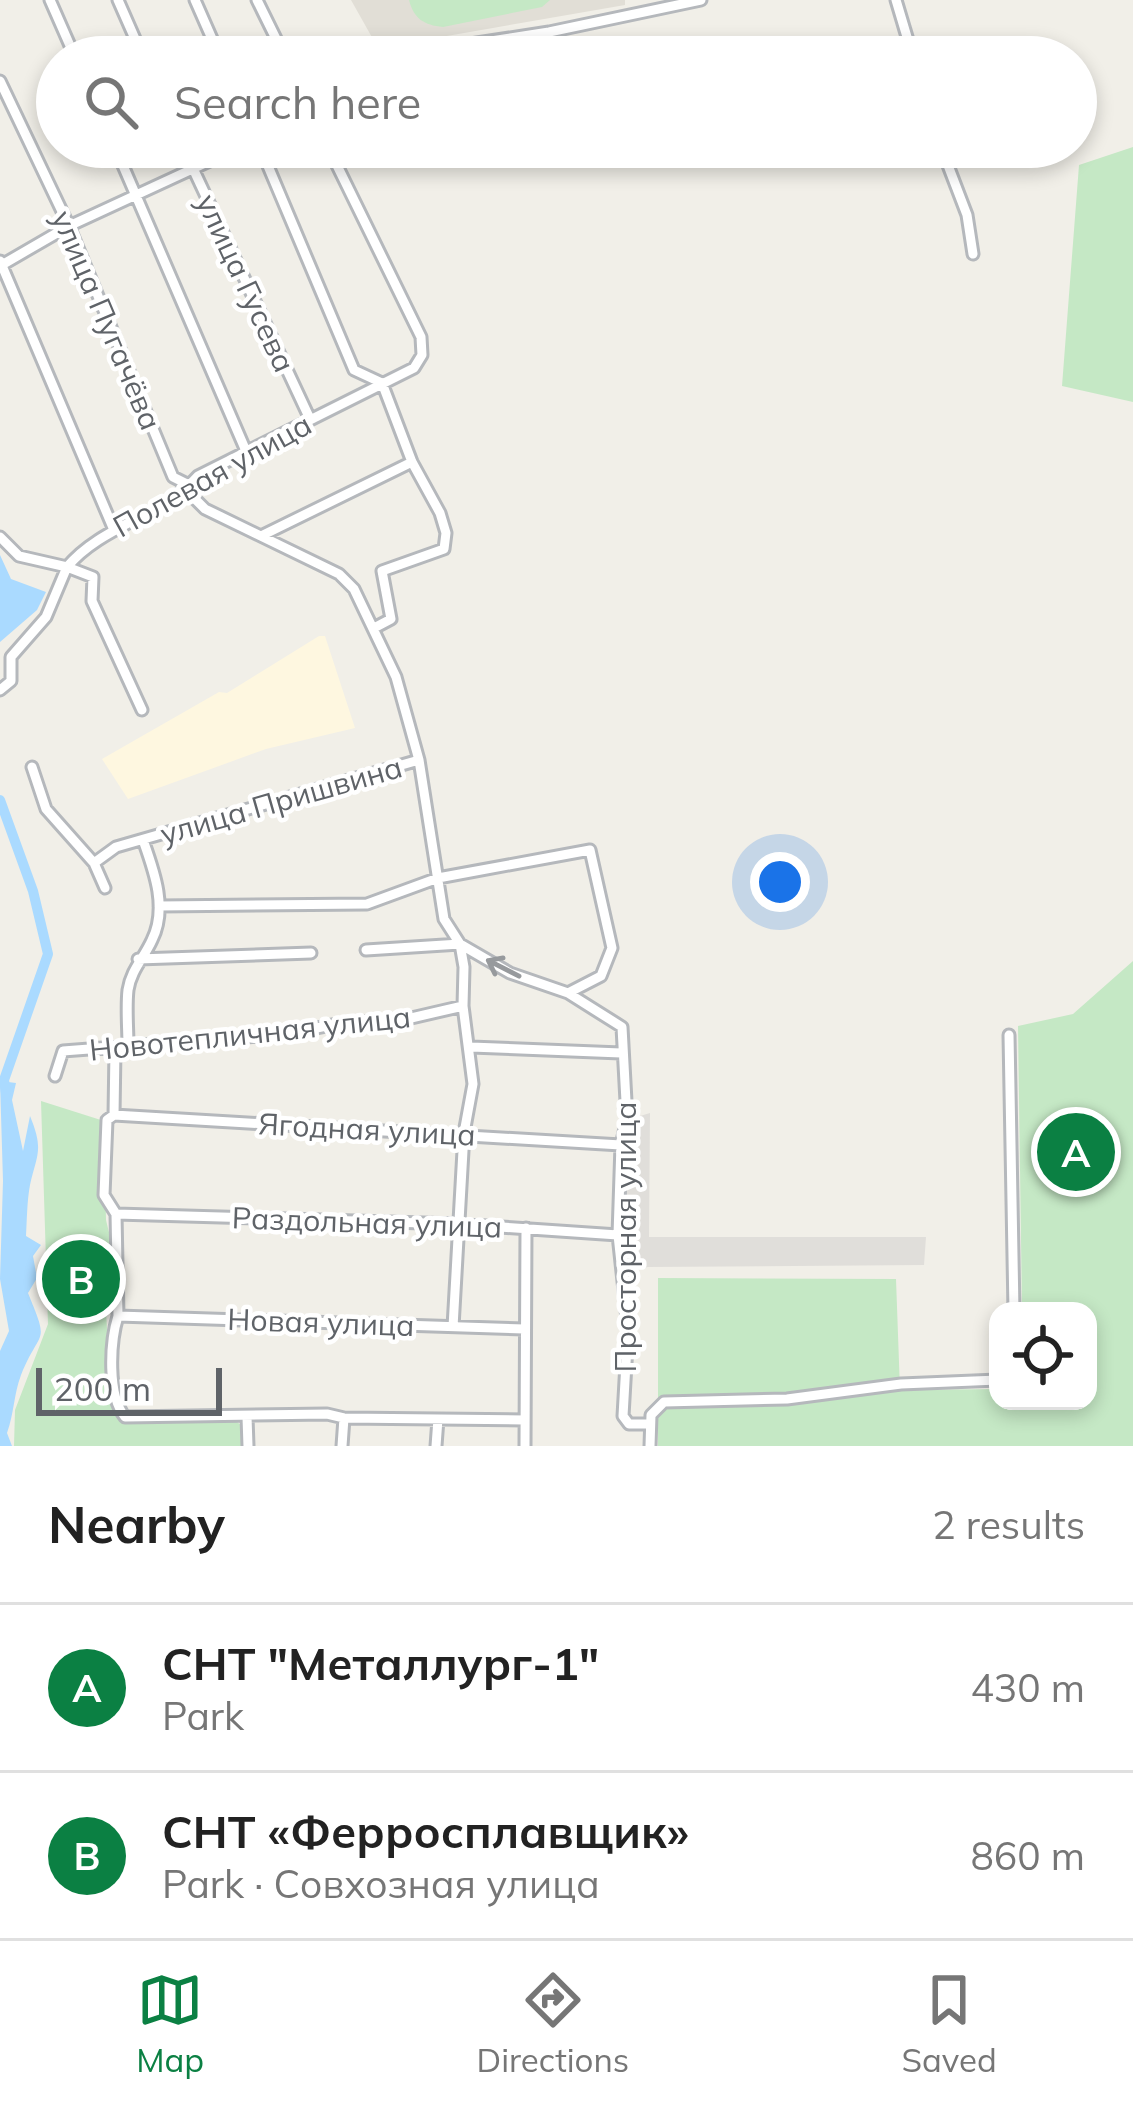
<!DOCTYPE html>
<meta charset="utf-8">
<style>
body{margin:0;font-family:Mulish,sans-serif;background:#f2f2f2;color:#222}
.controls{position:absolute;right:36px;bottom:36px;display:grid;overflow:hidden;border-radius:24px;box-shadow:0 6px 18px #0003}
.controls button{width:108px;height:108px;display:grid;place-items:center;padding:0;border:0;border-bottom:3px solid #e0e0e0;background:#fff;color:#222;font:60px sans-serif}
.scale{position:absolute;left:36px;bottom:30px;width:186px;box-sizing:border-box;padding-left:12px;border:6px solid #5f6368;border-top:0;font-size:33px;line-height:42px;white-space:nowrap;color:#5f6368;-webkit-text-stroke:9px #fff;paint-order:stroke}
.you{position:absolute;left:780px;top:882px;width:42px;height:42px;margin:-30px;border:9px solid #fff;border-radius:50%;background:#1a73e8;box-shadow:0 0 0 18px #1a73e833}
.badge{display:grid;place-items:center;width:78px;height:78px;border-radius:50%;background:#0b8043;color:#fff;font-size:39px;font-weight:700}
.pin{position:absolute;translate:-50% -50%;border:6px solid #fff;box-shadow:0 3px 12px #0006}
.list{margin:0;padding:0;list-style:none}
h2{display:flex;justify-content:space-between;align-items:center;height:156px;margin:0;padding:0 48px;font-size:51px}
h2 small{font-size:39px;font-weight:400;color:#767676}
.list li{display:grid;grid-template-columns:78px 1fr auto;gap:36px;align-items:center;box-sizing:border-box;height:168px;padding:0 48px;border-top:3px solid #e0e0e0}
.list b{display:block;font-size:45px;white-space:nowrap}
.list p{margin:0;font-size:39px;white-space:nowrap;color:#767676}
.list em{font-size:39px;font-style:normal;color:#767676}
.icon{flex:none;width:66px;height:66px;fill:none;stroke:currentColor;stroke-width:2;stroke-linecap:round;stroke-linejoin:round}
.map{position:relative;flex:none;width:1133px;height:1446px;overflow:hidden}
.search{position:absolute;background:#fff;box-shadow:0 6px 18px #0003;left:36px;right:36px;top:36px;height:132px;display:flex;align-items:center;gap:30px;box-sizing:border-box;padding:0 42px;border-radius:66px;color:#767676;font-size:45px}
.sheet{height:492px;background:#fff}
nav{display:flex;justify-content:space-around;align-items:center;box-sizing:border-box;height:168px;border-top:3px solid #e0e0e0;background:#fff;font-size:33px;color:#767676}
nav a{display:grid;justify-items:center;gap:6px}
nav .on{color:#0b8043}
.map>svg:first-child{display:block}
</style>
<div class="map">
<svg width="1133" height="1446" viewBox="0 0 1133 1446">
<rect width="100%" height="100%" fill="#f1efe8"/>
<path fill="#fef7e0" d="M 319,636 L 325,636 L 355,728 L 266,749 L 128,799 L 102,759 L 219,692 L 227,693 Z"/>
<path fill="#e0deda" d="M 650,1113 L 649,1237 L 926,1237 L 924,1265 L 648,1267 L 623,1272 L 618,1235 L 627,1120 Z"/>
<path fill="#e1ded6" d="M 351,0 L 625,0 L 625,5 L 378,48 Z"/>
<path fill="#c5e8c5" d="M 409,0 L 550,0 L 542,7 L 443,27 C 424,25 414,19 409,0 Z
M 1133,147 L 1133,402 L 1062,386 L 1079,165 Z
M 1133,961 L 1133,1446 L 658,1446 L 658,1278 L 896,1279 L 900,1390 L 998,1389 L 998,1401 L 1088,1401 L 1088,1311 L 1022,1311 L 1018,1026 L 1073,1014 Z
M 41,1101 L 104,1121 L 106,1220 L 113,1249 L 114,1297 L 106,1311 L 111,1401 L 121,1421 L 237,1422 L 246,1429 L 246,1446 L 14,1446 L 15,1410 L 48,1324 Z"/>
<path fill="#aadaff" d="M 0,555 L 11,579 L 46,592 L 37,610 L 0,642 Z
M 0,1081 L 16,1083 L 12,1100 L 23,1151 L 30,1116 C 44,1150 37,1154 30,1185 C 27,1201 27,1219 26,1236 L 41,1245 L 33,1256 L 37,1278 L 28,1293 C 50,1347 41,1326 21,1375 C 14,1393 14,1414 7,1433 L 12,1446 L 0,1446 L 0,1351 L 9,1331 L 0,1279 L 3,1181 Z"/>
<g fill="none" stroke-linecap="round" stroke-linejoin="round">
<path stroke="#aadaff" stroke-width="10" d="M 0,800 L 33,891 L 48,954 L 4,1080 L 6,1093"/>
<g stroke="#b5b8bc" stroke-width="15">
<path id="minor" d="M 50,0 L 75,57
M 118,0 L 143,57
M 195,0 L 220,57
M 257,0 L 285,57
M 896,0 L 913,57
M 385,57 L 549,32 L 701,0
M 0,81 L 69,226 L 173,477 L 191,486
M 115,147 L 246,451
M 183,147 L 310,419
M 260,147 L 354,370 L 382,383 L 412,462 L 440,513 L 446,533 L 444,549 L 382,571 L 391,619 L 374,628
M 941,147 L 967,215 L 973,254
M 0,261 L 114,530
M 0,266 L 69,226 L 240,147
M 191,486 L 192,496 L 205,509 L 339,574 L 354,589 L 396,677 L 419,760 L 444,919 L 460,944 L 464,967 L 463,1006 L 473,1084 L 464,1133 L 453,1327
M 261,536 L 412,462
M 0,537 L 19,556 L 67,567 L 46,617 L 11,657 L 11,681 L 0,690
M 142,710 L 92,601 L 93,577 L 67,567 C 102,525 163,516 198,476 L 414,368 L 422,355 L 421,337 L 328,147
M 32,767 L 46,809 L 94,863 L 116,847 L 419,760
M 94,863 L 105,888
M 159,906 L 367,904 L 438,878 L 590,850 L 612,948 L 601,976 L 568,993
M 366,950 L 460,944 L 510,973 L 568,993 L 622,1027 L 627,1120 L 621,1145 L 618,1235 L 628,1328 L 623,1416 L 629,1424 L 650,1424
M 138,959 L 311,953
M 1009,1035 L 1014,1311
M 128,1047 C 128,1028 126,1008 128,990 C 131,970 144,958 152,940 C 168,908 154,871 143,840
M 471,1047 L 621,1053
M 115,1049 L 114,1115 L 107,1120 L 104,1195 L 116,1214 L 118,1316 C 110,1342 107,1395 125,1417 L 327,1414 L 344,1418 L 524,1420
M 55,1076 L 63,1051 L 286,1034 L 347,1022 L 394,1022 L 463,1006
M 114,1115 L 621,1145
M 116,1214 L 457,1224 L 618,1235
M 118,1316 L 524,1329
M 247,1417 L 248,1446
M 342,1446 L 344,1418
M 436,1446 L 438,1419
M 525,1446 L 526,1228
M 650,1446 L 651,1415 L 664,1402 L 787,1399 L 901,1384 L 998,1380"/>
</g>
<use href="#minor" stroke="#fff" stroke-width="9"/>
</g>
<defs><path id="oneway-shaft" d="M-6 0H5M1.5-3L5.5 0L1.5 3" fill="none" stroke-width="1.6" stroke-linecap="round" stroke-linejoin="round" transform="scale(3)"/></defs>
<use stroke="#979a9d" href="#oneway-shaft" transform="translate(503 968) rotate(-153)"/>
<g text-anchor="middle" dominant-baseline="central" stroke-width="9" stroke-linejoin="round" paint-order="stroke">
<g font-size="30" fill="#5f6368" stroke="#fff">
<text transform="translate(246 283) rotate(65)">улица Гусева</text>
<text transform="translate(107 320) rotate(67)">улица Пугачёва</text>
<text transform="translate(212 475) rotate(-29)">Полевая улица</text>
<text transform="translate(281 800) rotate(-16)">улица Пришвина</text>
<text transform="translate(250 1033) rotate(-6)">Новотепличная улица</text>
<text transform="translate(367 1129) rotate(3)">Ягодная улица</text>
<text transform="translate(367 1222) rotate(2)">Раздольная улица</text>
<text transform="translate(625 1237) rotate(-90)">Просторная улица</text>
<text transform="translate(321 1322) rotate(2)">Новая улица</text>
</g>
</g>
</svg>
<div class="controls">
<button><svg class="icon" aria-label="locate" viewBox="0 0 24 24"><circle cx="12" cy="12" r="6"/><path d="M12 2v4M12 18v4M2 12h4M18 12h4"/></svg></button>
</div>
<div class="scale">200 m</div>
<div class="you"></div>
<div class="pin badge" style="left:1076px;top:1152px">A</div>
<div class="pin badge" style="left:81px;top:1279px">B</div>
<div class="search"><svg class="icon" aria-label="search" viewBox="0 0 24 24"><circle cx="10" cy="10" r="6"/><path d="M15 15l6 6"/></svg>Search here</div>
</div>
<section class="sheet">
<h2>Nearby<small>2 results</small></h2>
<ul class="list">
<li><span class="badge">A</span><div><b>СНТ &quot;Металлург-1&quot;</b><p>Park</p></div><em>430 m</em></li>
<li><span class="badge">B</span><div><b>СНТ «Ферросплавщик»</b><p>Park · Совхозная улица</p></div><em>860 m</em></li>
</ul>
</section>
<nav>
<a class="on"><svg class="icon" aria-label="map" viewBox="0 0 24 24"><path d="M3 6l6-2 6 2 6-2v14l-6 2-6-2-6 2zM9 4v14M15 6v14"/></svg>Map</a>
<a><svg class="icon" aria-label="directions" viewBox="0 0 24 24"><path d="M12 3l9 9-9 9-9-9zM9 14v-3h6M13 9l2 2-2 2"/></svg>Directions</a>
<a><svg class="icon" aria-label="saved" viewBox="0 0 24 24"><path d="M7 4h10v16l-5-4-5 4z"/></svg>Saved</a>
</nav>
